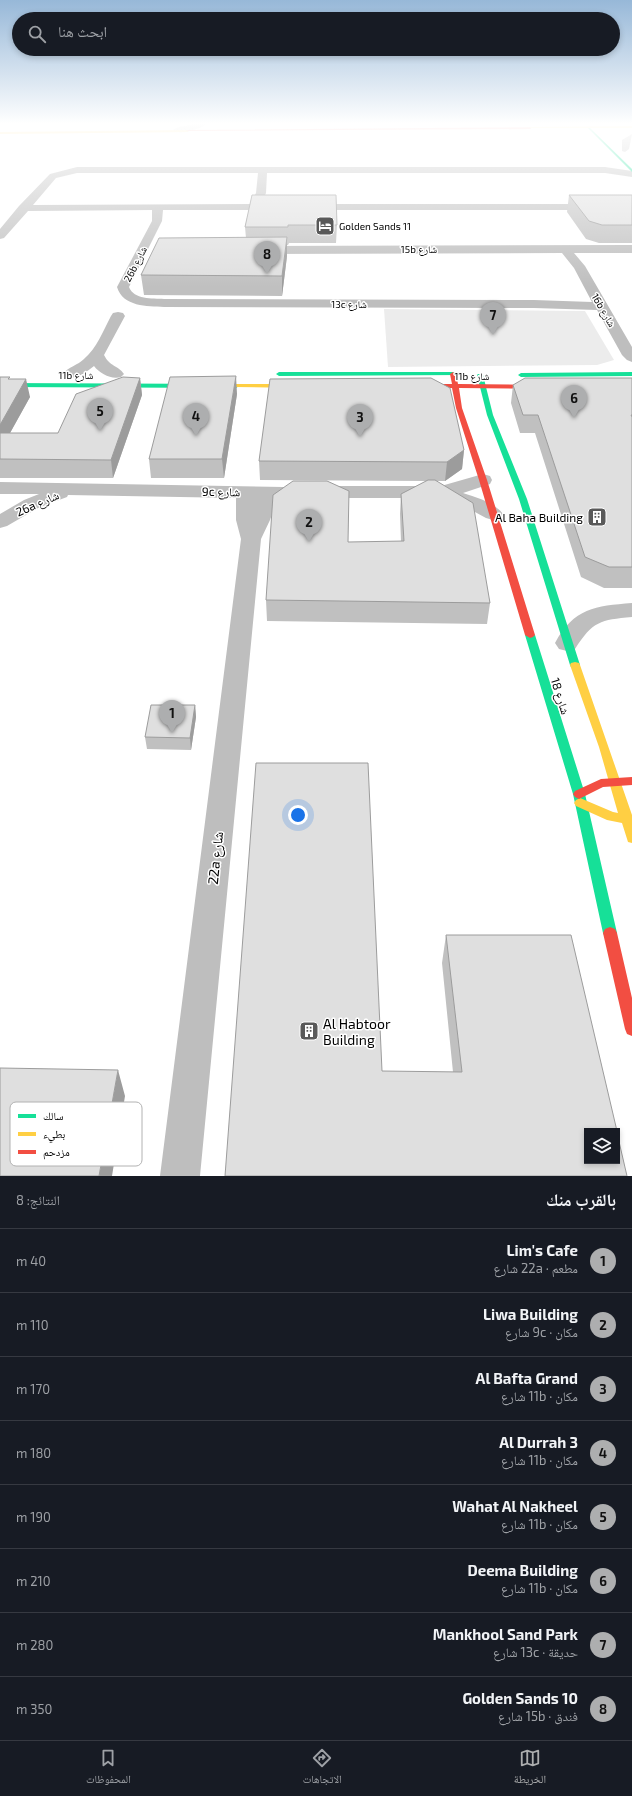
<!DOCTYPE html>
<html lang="ar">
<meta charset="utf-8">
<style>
body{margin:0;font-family:"Exo 2","Noto Naskh Arabic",sans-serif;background:#242831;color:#f1f3f6;direction:rtl}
.controls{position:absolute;right:12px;bottom:12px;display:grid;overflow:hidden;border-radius:0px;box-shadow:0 2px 6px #0003}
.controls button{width:36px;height:36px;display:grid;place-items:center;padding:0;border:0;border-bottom:1px solid #363941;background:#171b24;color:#f1f3f6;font:20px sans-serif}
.you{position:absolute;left:298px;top:815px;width:14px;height:14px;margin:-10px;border:3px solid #fff;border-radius:50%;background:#1a73e8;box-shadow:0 0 0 6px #1a73e833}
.badge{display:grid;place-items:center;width:26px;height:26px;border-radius:50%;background:#adaeaf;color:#111;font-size:13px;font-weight:700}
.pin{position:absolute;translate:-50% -33px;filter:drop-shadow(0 1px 2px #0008)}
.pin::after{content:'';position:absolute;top:21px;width:14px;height:12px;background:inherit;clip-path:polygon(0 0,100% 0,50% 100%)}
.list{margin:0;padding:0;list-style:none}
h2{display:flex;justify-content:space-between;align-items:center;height:52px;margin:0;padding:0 16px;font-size:17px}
h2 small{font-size:13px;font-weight:400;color:#9ea1a6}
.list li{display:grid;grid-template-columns:26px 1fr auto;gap:12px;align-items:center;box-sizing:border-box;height:64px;padding:0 16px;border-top:1px solid #363941}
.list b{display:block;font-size:15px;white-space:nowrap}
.list p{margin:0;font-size:13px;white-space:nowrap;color:#9ea1a6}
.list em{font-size:13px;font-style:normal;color:#9ea1a6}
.icon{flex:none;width:22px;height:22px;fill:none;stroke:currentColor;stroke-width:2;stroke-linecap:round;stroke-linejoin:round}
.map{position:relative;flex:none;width:632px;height:1176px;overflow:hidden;direction:ltr}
.search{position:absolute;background:#171b24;box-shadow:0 2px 6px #0003;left:12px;right:12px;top:12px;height:44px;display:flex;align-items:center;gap:10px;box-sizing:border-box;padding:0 14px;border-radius:22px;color:#9ea1a6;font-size:15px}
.sheet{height:564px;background:#171b24}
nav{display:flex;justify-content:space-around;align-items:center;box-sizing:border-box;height:56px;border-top:1px solid #363941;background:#171b24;font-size:11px;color:#9ea1a6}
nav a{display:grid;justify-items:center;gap:2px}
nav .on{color:#adaeaf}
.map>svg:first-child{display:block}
</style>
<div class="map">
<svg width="632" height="1176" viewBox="0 0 632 1176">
<rect width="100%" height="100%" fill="#fff"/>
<path fill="#ececec" d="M 384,309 L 585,311 L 614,360 L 597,365 L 388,367 Z"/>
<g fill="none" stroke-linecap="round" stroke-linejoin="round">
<path fill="#bebebe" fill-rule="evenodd" d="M 199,122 L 210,122 C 203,128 180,136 173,130 C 179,125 191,126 199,122 Z
M 632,134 L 629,149 L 625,152 L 622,151 L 622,140 Z
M 77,167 L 605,167 L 632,171 L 632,177 L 605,173 L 267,173 L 266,193 L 261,204 L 632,204 L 632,210 L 163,210 L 162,221 L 129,287 C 134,300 152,298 164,299 L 534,300 L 592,302 L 574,268 L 562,253 L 257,254 L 251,250 L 257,246 L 632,245 L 632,253 L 574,253 L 585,266 L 632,347 L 632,362 L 627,360 L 622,355 L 597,310 L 534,308 L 164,307 C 147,306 123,307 117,287 L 152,221 L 152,210 L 28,211 L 4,238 L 0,239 L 0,229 L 19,206 L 50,174 ZM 77,173 L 258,173 L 256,193 L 250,204 L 33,205 L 56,178 Z
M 118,312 L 123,313 L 125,316 L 104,355 C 110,367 118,365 124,374 L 121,377 C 112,380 100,374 94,366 C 86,372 77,380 66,377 L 63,374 C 68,367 78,365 84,359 C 97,348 103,331 111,316 L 113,313 Z
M 483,474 L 490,476 L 492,480 L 490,484 L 463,493 C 476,497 495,503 503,514 L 500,518 L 493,520 L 486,518 L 462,505 L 439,498 L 319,498 L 312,496 L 309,492 L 312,488 L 319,486 L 441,486 Z
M 0,482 L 283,487 L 290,489 L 293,493 L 290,497 L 277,499 L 270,520 L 261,539 L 200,1176 L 160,1176 L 241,539 L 236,520 L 236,498 L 68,495 L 67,497 L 38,508 L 7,526 L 0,528 L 0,514 L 24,500 L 39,494 L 0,494 Z
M 632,603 L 632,617 C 600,620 593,621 575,649 L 567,651 L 559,649 L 555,643 C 574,608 595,606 632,603 Z"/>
<path fill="#16e098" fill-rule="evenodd" d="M 587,127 L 589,127 L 632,169 L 632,172 Z
M 461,372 L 463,373 L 463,375 L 279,376 L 276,374 L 279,372 Z
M 632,372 L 632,376 L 521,377 L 518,375 L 521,373 Z
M 478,374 L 483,375 L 493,415 L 527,499 L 580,665 L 579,667 L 571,667 L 570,665 L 519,499 L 487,415 L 477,375 Z
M 0,383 L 236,384 L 239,386 L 236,388 L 0,387 Z
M 530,632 L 535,635 L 585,794 L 617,933 L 615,937 L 610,939 L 605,937 L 603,933 L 573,794 L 525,635 Z"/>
<path fill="#ffcf43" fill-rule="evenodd" d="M 632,126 L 632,128 L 528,128 L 530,127 Z
M 189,130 L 188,132 L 0,134 L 0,132 Z
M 236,384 L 299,384 L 302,386 L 299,388 L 234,387 L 233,386 Z
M 575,662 L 579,663 L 580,665 L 632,815 L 632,843 L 628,842 L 622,823 L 607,820 L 576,806 L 574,803 L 576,800 L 580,798 L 613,812 L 618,813 L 599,747 L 570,665 L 571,663 Z"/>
<path fill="#f24e42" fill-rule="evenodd" d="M 530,127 L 531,129 L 186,131 L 188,130 Z
M 453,372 L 456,374 L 458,384 L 543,385 L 546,387 L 543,389 L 459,388 L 462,408 L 487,480 L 535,635 L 533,637 L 530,638 L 525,635 L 479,480 L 456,408 L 452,388 L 441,388 L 438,386 L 441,384 L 452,384 L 450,374 Z
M 632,777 L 632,785 L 603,787 L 579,799 L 575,797 L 573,794 L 575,791 L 601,779 Z
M 610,927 L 615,929 L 617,933 L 632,998 L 632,1036 L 627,1034 L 625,1029 L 603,933 L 605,929 Z"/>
</g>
<path fill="#c0c0c0" d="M 252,195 L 337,225 L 336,243 L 289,243 L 288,245 L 287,245 L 287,256 L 282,296 L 144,295 L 141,275 L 246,238 L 245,227 Z
M 569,195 L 632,195 L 632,243 L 599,243 L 586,239 L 567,212 Z
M 0,377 L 10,379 L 30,397 L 10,433 L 58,433 L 140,378 L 142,395 L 113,478 L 0,478 Z
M 632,378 L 632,588 L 604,588 L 581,577 L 535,433 L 520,433 L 511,403 L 513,385 Z
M 237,394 L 224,478 L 151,478 L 149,459 Z
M 464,450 L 462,469 L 445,481 L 437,481 L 490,603 L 487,624 L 267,621 L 266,600 L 348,542 L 401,542 L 400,514 L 401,494 L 427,481 L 260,480 L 259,461 Z
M 195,705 L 196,717 L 191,750 L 147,749 L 145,737 Z
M 446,935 L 617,1131 L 453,1072 L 442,963 Z"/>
<path fill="#9c9c9c" d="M 287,237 L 287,256 L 282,296 L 282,276 Z
M 236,376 L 237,394 L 224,478 L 222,459 Z
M 140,378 L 142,395 L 113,478 L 111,460 Z
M 26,379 L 30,397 L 0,451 L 0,425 Z
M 464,450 L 462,469 L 445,481 L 447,462 Z
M 195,705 L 196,717 L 191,750 L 190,738 Z
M 118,1070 L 125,1096 L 112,1176 L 99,1176 Z"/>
<path fill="#dfdfdf" stroke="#9c9c9c" d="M 252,195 L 336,195 L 337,225 L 288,225 L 288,227 L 245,227 Z
M 569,195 L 632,195 L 632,225 L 602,225 L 589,221 Z
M 287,237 L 282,276 L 141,275 L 159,238 Z
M 236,376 L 222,459 L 149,459 L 170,377 Z
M 0,377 L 10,377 L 8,379 L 26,379 L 0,425 Z
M 123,377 L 140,378 L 111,460 L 0,459 L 0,433 L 58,433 L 76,394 Z
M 431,378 L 450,388 L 464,450 L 447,462 L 259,461 L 270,379 Z
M 525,378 L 632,378 L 632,415 L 631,415 L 632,417 L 632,567 L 609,567 L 585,557 L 538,415 L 523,415 L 513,385 Z
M 428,480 L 435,480 L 473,503 L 490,603 L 266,600 L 273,495 L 293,481 L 327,481 L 349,491 L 348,542 L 404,541 L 401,494 Z
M 151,705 L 195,705 L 190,738 L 145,737 Z
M 256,763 L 368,763 L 382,1071 L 462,1072 L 446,935 L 571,935 L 617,1131 L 587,1131 L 587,1161 L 617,1161 L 617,1133 L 627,1176 L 225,1176 Z
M 0,1068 L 118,1070 L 99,1176 L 0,1176 Z"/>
<linearGradient id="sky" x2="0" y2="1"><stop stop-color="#97b8d8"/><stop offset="0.43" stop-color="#fff"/><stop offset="1" stop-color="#fff" stop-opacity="0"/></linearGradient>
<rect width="632" height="287" fill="url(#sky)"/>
<defs>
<g id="hotel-square" transform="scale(1)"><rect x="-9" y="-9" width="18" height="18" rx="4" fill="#595959" stroke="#fff"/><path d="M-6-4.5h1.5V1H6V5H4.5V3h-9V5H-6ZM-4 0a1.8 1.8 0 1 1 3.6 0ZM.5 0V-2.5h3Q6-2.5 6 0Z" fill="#fff"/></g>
<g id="building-square" transform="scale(1)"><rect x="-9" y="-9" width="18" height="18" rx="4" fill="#595959" stroke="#fff"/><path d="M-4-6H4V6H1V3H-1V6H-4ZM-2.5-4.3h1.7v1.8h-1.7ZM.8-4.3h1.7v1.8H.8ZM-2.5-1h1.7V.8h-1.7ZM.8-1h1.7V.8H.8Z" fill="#fff"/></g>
</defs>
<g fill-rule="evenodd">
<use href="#hotel-square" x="325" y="226"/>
<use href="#building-square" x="597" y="517"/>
<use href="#building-square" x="309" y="1031"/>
</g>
<g text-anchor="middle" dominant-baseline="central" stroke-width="3" stroke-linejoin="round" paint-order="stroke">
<g font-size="10" fill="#000" stroke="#fff" text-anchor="start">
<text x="339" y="226">Golden Sands 11</text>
</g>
<g font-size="10" fill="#000" stroke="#fff">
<text x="419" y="249">15b شارع</text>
<text transform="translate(135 264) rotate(-63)">26b شارع</text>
<text x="349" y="304">13c شارع</text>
<text transform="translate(604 310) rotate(60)">16b شارع</text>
<text x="76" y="375">11b شارع</text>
<text x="472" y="376">11b شارع</text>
</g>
<g font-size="12" fill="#000" stroke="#fff">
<text transform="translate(221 491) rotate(1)">9c شارع</text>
<text transform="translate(37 503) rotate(-24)">26a شارع</text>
<text transform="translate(561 696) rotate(73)">شارع 18</text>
</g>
<g font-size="12" fill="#000" stroke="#fff" text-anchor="end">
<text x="583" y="517">Al Baha Building</text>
</g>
<g font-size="14" fill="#000" stroke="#fff">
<text transform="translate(215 858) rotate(-84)">22a شارع</text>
</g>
<g font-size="14" fill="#000" stroke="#fff" text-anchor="start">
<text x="323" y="1023">Al Habtoor<tspan x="323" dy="16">Building</tspan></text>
</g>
</g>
<rect x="10" y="1102" width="132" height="64" rx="6" fill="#fff" stroke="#b2b2b2" stroke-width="1"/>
<rect x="18" y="1114" width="18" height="4" fill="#16e098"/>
<rect x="18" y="1132" width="18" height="4" fill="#ffcf43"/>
<rect x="18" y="1150" width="18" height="4" fill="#f24e42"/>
<g font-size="11" fill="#000">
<text x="43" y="1120">سالك</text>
<text x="43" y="1138">بطيء</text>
<text x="43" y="1156">مزدحم</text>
</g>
</svg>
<div class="controls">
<button><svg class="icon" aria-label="layers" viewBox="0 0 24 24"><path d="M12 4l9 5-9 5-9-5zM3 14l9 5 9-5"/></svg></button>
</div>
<div class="you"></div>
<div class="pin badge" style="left:172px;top:733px">1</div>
<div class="pin badge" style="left:309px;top:542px">2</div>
<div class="pin badge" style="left:360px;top:437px">3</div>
<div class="pin badge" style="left:196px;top:436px">4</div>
<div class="pin badge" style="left:100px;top:431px">5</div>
<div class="pin badge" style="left:574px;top:418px">6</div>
<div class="pin badge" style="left:493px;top:335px">7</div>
<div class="pin badge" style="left:267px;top:274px">8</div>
<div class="search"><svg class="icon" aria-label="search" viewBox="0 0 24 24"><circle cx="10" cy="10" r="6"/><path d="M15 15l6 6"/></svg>ابحث هنا</div>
</div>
<section class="sheet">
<h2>بالقرب منك<small>النتائج: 8</small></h2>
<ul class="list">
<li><span class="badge">1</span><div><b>Lim's Cafe</b><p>مطعم · 22a شارع</p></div><em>40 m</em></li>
<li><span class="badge">2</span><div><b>Liwa Building</b><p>مكان · 9c شارع</p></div><em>110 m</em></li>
<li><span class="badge">3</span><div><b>Al Bafta Grand</b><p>مكان · 11b شارع</p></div><em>170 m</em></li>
<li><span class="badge">4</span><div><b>Al Durrah 3</b><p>مكان · 11b شارع</p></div><em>180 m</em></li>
<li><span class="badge">5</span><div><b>Wahat Al Nakheel</b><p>مكان · 11b شارع</p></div><em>190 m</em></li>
<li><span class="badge">6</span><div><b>Deema Building</b><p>مكان · 11b شارع</p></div><em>210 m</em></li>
<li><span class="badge">7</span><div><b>Mankhool Sand Park</b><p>حديقة · 13c شارع</p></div><em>280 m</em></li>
<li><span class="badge">8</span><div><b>Golden Sands 10</b><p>فندق · 15b شارع</p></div><em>350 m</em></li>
</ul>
</section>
<nav>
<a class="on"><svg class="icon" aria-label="map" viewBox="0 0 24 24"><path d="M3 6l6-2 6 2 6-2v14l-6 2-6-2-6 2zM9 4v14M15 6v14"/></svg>الخريطة</a>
<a><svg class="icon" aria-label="directions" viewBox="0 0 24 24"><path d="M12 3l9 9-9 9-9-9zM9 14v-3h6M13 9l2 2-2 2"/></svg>الاتجاهات</a>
<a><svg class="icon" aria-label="saved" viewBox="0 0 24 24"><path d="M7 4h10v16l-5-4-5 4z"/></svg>المحفوظات</a>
</nav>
